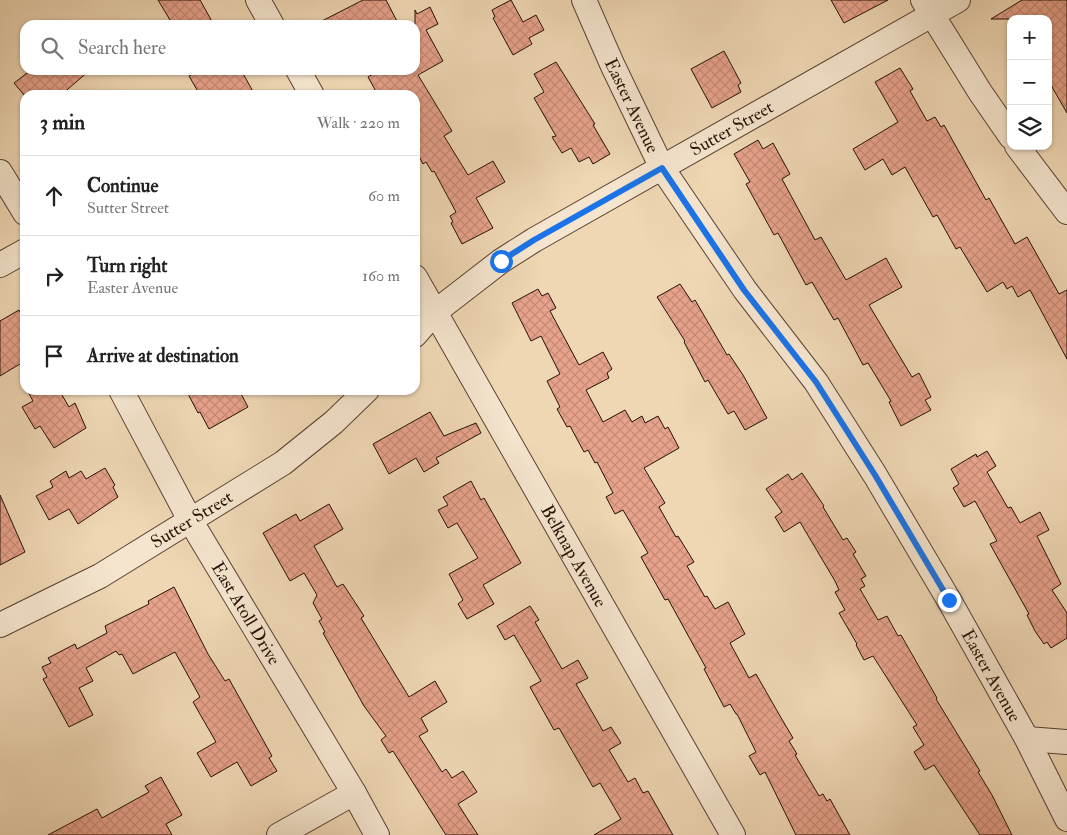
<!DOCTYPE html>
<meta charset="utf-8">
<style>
body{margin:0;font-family:"IM FELL Double Pica",serif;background:#f2f2f2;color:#222}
.controls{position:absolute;right:15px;top:15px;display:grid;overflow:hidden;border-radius:10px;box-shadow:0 1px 4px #0004}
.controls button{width:45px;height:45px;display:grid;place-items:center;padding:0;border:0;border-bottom:1px solid #e0e0e0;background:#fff;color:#222;font:25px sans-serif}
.stop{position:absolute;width:15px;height:15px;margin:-11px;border:4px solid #1a73e8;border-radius:50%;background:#fff}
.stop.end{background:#1a73e8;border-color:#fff;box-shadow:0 1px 5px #0008}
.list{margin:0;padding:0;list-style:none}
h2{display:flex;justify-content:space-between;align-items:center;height:65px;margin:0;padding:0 20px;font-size:21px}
h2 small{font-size:16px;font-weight:400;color:#767676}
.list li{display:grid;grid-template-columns:32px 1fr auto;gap:15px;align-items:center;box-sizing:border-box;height:80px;padding:0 20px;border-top:1px solid #e0e0e0}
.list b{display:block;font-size:19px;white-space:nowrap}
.list p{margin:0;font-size:16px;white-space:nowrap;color:#767676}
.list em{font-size:16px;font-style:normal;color:#767676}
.icon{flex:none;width:28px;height:28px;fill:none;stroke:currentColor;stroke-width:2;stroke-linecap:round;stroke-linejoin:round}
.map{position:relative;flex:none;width:1067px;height:835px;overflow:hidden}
.search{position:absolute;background:#fff;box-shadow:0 1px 4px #0004;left:20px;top:20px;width:400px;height:55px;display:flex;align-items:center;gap:12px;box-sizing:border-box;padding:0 18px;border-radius:15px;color:#767676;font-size:19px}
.panel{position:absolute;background:#fff;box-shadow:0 1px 4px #0004;left:20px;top:90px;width:400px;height:305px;border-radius:15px}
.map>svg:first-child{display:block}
</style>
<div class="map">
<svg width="1067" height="835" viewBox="0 0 1067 835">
<defs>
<pattern id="building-cross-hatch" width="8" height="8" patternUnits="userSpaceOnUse" patternTransform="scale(1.25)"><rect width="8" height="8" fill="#e7a28b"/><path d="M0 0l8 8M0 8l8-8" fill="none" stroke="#c68a76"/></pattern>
</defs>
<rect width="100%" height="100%" fill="#efd7b4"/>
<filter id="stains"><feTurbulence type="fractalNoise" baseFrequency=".004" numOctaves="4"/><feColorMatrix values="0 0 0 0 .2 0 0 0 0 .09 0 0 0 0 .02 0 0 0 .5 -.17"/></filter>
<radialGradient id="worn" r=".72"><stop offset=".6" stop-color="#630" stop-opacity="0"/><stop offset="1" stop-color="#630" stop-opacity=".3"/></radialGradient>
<path fill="url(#building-cross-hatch)" stroke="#261007" d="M 158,0 L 200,0 L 214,25 L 173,25 Z
M 363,0 L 386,0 L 399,25 L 314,25 Z
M 511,0 L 523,22 L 536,15 L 544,30 L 529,38 L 532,44 L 513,55 L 493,18 L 495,17 L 492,10 Z
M 831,0 L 888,0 L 844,23 Z
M 1022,0 L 1067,0 L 1067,113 L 1048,80 L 1048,19 L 991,19 Z
M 430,7 L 438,24 L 426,30 L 443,61 L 418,75 L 452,131 L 444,136 L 468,175 L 493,161 L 505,182 L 476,198 L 493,228 L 462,244 L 451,223 L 453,222 L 450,216 L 456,212 L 434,171 L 432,172 L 426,162 L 423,164 L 415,149 L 415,95 L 378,95 L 368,77 L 380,70 L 415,70 L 415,10 L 417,14 Z
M 724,51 L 741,83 L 738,85 L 741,92 L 712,108 L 691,69 Z
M 556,62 L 595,124 L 593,125 L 610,154 L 593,164 L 589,157 L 579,162 L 571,148 L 562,153 L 552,137 L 556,136 L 534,98 L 544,92 L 534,74 Z
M 900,68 L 913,89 L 910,91 L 927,121 L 935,117 L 941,127 L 944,125 L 986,200 L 989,198 L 1015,244 L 1027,237 L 1059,294 L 1067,290 L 1067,359 L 1030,290 L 1018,297 L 1012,286 L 1007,289 L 1003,282 L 987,292 L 960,247 L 956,249 L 937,215 L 933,217 L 905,167 L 892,175 L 883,159 L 865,170 L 853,149 L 898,122 L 875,82 Z
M 31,70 L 90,70 L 61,95 L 24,95 L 14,83 Z
M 200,70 L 241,70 L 255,95 L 200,95 L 189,76 Z
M 758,140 L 763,149 L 773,143 L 790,174 L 782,179 L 815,240 L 821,237 L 846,280 L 886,258 L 902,287 L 869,305 L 912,377 L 919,373 L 931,397 L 925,400 L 931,410 L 901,426 L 889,402 L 891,401 L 868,363 L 863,365 L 838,318 L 834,320 L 812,282 L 806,285 L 778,233 L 774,235 L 746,184 L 750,182 L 734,154 Z
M 680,284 L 692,302 L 695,300 L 727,355 L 729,354 L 743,375 L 767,418 L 745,430 L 734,411 L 728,414 L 708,380 L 705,382 L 684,342 L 685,341 L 657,297 Z
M 538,289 L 542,296 L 548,293 L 556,308 L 550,311 L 579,365 L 603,352 L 612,369 L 607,373 L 609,378 L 586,390 L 603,422 L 625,410 L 632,422 L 642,416 L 645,423 L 658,416 L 665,429 L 668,427 L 679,448 L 644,468 L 665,503 L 659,507 L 676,537 L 678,536 L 694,562 L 687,566 L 705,597 L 707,596 L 715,609 L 728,602 L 745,634 L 730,643 L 749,678 L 756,674 L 780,716 L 793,738 L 789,741 L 797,754 L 795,755 L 819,796 L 823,794 L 827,801 L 830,799 L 850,835 L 796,835 L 765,772 L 760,775 L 749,756 L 756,752 L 737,714 L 736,714 L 730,704 L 724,707 L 704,669 L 706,668 L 668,599 L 665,600 L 641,557 L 648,553 L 623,510 L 615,514 L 606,497 L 613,493 L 597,462 L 595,463 L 588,450 L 584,452 L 570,426 L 567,427 L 557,409 L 560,407 L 547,381 L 560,374 L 541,336 L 531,341 L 512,303 Z
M 19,310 L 25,321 L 25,361 L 0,376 L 0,321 Z
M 27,390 L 59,390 L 69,407 L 75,403 L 86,428 L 54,448 L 40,426 L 35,429 L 22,407 L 33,401 Z
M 186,390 L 239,390 L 248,407 L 209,429 L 200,412 L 198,413 Z
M 430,412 L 444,436 L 476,423 L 481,433 L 436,458 L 439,463 L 424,472 L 416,458 L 389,474 L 373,444 Z
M 987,451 L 996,466 L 987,472 L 1008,508 L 1011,507 L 1020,523 L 1040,512 L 1049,530 L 1037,536 L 1061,584 L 1052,590 L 1067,613 L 1067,638 L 1051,648 L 1047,642 L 1044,644 L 1035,631 L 1027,615 L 1029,614 L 990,544 L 997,541 L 975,501 L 964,507 L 953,488 L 959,484 L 951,469 L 976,454 L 977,457 Z
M 105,468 L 115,485 L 113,487 L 118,497 L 78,524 L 69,509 L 49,520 L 36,496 L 53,487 L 50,481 L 66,471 L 69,478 L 81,471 L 86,479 Z
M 802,473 L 824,506 L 823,507 L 843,540 L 847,538 L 856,552 L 853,554 L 866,576 L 861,579 L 865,586 L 860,589 L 878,620 L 887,616 L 898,636 L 901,635 L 937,698 L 936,699 L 980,771 L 978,772 L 992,795 L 1012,835 L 980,835 L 934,765 L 925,770 L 914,752 L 924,745 L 913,727 L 917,725 L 873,656 L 864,660 L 856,645 L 857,644 L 839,613 L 845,610 L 835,592 L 839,590 L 835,581 L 800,522 L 784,532 L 775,517 L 782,512 L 766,489 L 788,474 L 792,480 Z
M 471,481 L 481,500 L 484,498 L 521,563 L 483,585 L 494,604 L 467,619 L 458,604 L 463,600 L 449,574 L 478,558 L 457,523 L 448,528 L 438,510 L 448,505 L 443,497 Z
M 0,495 L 25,552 L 0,565 Z
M 329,504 L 343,529 L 314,546 L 337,587 L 343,584 L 364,616 L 361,618 L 409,697 L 435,681 L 447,702 L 421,718 L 428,731 L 419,736 L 442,772 L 446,769 L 452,778 L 463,771 L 477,792 L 458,804 L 478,835 L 446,835 L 393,751 L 389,753 L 381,740 L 386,736 L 364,706 L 323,633 L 325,632 L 319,621 L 322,619 L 313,603 L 317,595 L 304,573 L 290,581 L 263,533 L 296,514 L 300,521 Z
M 174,587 L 208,654 L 225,681 L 229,679 L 272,756 L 269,758 L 277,771 L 251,786 L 237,762 L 211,777 L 197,753 L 216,742 L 193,702 L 200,697 L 175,652 L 133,674 L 122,654 L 119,655 L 116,651 L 86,668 L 93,681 L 79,688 L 93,715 L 69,727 L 43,679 L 47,677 L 42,667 L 51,663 L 48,658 L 75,644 L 77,649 L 107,633 L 105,626 L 149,604 L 148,601 Z
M 530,606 L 539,620 L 535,622 L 562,669 L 578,660 L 588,678 L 576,684 L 603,731 L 611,727 L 621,743 L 609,750 L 628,782 L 635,778 L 643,793 L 648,791 L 673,835 L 594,835 L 621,819 L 600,783 L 593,787 L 559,728 L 554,730 L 530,687 L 541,681 L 514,635 L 505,640 L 497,626 Z
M 161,777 L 182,815 L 166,824 L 172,835 L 48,835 L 97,809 L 102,818 L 149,792 L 145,786 Z"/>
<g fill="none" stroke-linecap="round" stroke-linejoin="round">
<g stroke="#584232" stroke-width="26">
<g id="minor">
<path d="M 258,0 L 272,25"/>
<path id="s1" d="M 584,0 L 612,64 L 662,168 L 745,290 L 816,382 L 875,475 L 949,600 L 1027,739 L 1067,819"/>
<path d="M 923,0 L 980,92 L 1011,137"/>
<path d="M 298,70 L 312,95"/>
<path d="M 1017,146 L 1067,212"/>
<path d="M 0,172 L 25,213"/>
<path d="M 0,265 L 25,251"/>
<path id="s2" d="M 415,277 L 733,835"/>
<path id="s3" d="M 415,335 L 435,312 L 501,261 L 534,240 L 958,0"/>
<path id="s4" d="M 121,390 L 190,520 L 354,793 L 377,835"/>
<path id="s5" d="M 0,625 L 100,576 L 283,463 L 334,422 L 367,390"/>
<path d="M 1027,739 L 1067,742"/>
<path d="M 279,835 L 354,793"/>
</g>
</g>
<use href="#minor" stroke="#f5e5ce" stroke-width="24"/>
</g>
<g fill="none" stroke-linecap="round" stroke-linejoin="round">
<path stroke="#1a73e8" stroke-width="6" d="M 501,261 L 534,240 L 662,168 L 744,290 L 816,382 L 875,475 L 949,600"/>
</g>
<g text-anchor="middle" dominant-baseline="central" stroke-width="4" stroke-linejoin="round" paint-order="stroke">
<g font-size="18" fill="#261007" stroke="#f5e5ce">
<text stroke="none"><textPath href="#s1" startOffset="116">Easter Avenue</textPath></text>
<text stroke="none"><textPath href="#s3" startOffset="380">Sutter Street</textPath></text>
<text stroke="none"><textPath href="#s5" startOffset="219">Sutter Street</textPath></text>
<text stroke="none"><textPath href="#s2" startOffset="321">Belknap Avenue</textPath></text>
<text stroke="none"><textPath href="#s4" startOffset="256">East Atoll Drive</textPath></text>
<text stroke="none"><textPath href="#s1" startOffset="791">Easter Avenue</textPath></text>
</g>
</g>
<rect width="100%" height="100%" filter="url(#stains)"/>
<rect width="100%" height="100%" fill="url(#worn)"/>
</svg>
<div class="controls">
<button>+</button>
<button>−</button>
<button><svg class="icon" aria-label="layers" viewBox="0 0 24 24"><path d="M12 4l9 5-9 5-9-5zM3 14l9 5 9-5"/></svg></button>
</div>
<div class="stop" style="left:501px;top:261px"></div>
<div class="stop end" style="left:949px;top:600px"></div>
<div class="search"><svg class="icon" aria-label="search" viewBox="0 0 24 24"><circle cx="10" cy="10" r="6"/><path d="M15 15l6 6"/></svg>Search here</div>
<section class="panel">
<h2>3 min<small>Walk · 220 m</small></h2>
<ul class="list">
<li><svg class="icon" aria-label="ahead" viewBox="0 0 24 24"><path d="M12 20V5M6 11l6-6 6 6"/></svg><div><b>Continue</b><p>Sutter Street</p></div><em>60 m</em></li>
<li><svg class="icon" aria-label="right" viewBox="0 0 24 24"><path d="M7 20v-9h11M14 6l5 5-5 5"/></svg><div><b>Turn right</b><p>Easter Avenue</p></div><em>160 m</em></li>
<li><svg class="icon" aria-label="arrive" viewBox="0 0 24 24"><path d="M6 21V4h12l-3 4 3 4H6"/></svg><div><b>Arrive at destination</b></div></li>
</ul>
</section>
</div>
